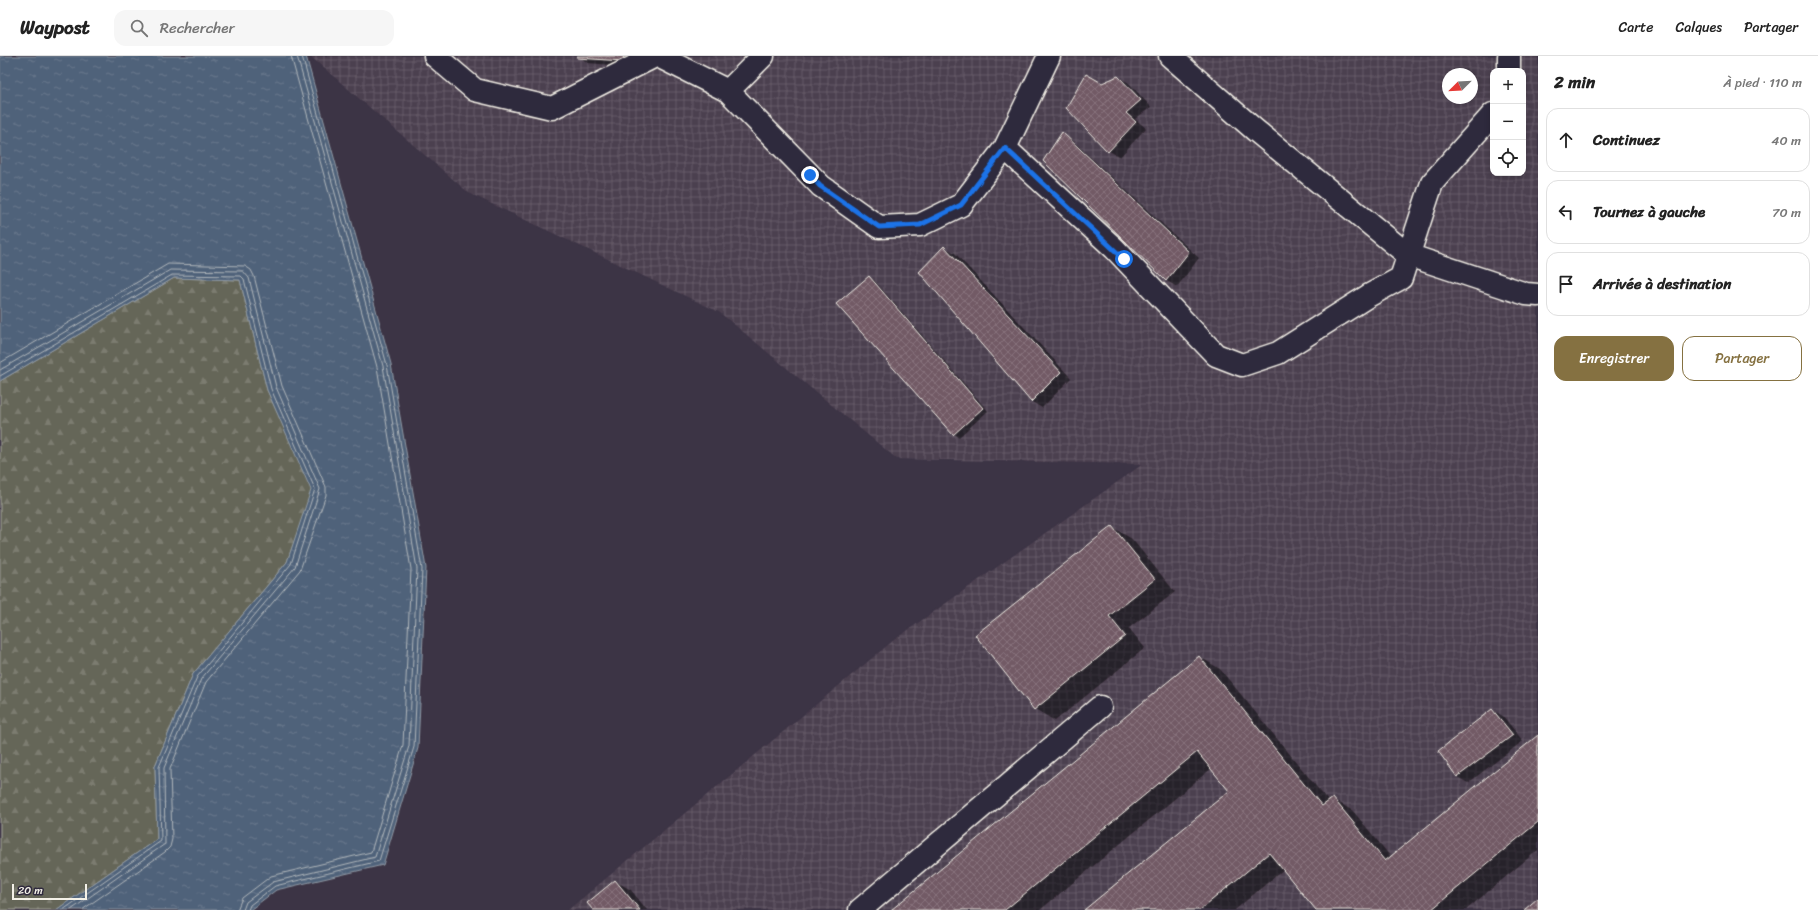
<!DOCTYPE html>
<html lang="fr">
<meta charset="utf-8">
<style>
body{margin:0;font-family:Sriracha,sans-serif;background:#f6f6f6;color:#222}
.controls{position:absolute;right:12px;top:12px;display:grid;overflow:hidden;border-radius:8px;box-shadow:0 2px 6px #0003}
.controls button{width:36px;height:36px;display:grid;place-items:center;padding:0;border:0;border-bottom:1px solid #e0e0e0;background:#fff;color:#222;font:20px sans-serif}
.compass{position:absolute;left:1442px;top:12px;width:36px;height:36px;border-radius:50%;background:#fff;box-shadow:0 2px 6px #0003;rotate:246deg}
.scale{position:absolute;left:12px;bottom:10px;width:75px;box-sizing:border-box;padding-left:4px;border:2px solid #f4f1e8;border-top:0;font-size:11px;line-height:14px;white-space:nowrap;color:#f4f1e8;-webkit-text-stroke:3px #2f2a3d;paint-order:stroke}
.stop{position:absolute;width:12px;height:12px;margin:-9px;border:3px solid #1a73e8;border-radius:50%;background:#fff}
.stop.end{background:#1a73e8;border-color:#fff;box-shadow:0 1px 4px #0008}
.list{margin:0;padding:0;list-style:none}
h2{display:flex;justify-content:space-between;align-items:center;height:52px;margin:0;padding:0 16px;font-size:17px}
h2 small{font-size:13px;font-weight:400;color:#767676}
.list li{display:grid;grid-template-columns:26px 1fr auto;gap:12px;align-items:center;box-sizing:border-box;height:64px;margin:0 8px 8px;padding:0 8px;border:1px solid #e0e0e0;border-radius:12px}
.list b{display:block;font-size:15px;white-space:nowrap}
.list em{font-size:13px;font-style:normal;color:#767676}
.actions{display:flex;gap:8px;padding:12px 16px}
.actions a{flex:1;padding:9px 0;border:1px solid #857141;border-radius:12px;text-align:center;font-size:14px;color:#857141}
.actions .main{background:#857141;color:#fff}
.icon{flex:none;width:22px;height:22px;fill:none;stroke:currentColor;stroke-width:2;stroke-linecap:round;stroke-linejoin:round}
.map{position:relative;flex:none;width:1538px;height:854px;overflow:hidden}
header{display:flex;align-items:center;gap:24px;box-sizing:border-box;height:56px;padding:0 20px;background:#fff;border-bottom:1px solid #e0e0e0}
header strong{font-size:19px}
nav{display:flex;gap:22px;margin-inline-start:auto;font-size:14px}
.search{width:280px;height:36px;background:#f6f6f6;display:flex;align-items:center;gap:10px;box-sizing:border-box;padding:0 14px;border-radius:12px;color:#767676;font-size:15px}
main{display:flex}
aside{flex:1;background:#fff}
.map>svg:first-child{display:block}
</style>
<header>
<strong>Waypost</strong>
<div class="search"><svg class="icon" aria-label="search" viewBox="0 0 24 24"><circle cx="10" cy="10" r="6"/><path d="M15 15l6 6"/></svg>Rechercher</div>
<nav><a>Carte</a><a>Calques</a><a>Partager</a></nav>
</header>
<main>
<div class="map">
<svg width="1538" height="854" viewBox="0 0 1538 854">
<defs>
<pattern id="industrial-grid" width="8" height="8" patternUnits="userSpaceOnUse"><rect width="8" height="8" fill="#4c3f4f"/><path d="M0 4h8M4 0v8" fill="none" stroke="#665b68"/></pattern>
<pattern id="forest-firs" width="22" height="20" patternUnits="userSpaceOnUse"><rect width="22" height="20" fill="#656658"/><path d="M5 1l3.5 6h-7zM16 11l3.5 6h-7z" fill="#7c7c70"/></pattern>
<pattern id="water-ripples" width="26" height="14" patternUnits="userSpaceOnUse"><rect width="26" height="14" fill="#4f627a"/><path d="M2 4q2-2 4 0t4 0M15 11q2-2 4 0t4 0" fill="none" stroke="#69798d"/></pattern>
<pattern id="building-cross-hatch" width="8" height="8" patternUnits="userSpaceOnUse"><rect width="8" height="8" fill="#725a65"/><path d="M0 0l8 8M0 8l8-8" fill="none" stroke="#87727b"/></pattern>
</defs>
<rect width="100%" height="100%" fill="#3c3445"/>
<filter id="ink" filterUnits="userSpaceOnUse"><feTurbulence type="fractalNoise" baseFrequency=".025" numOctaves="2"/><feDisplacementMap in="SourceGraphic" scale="8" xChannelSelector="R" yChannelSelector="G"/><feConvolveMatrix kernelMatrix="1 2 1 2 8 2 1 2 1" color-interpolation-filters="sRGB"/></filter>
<g filter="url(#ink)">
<path fill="url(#industrial-grid)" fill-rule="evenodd" d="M 310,0 L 1538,0 L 1538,854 L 568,854 L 894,584 L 1143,408 L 897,403 L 719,256 L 469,137 ZM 1493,15 L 1523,15 L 1523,117 L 1493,117 ZM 1448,18 L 1472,18 L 1472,42 L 1448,42 Z"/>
<path fill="url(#forest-firs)" stroke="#acaca0" d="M 174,222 L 240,224 L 267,334 L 312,434 L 287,506 L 193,618 L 155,710 L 157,783 L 56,854 L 0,854 L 0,325 Z"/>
<path fill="url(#water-ripples)" stroke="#919ba6" d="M 0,0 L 306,0 L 391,308 L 426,512 L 418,692 L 383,809 L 276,834 L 250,854 L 56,854 L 157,783 L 155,710 L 193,618 L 287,506 L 311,434 L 267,334 L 240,224 L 174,222 L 0,325 Z"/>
<path fill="#0007" d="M 578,0 L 635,0 L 634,11 L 588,7 Z
M 1118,21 L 1129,27 L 1151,51 L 1135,63 L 1146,72 L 1120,101 L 1109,95 Z
M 1062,78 L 1072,84 L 1199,202 L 1177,231 L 1167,225 L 1045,105 Z
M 944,191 L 955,197 L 1071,322 L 1042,352 L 1032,346 L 921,216 Z
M 869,221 L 874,224 L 988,355 L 959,381 L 954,378 L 838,248 Z
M 1112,471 L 1132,483 L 1175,536 L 1129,572 L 1145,592 L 1055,665 L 1035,653 Z
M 1200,601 L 1220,613 L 1329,746 L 1333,743 L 1353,755 L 1391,801 L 1538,680 L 1538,794 L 1466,854 L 1317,854 L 1284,813 L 1235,854 L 1086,854 L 1230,735 L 1212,712 L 1040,854 L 893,854 Z
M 1492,654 L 1503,660 L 1523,685 L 1468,727 L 1457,721 Z
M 615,825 L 631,834 L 647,854 L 594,854 Z"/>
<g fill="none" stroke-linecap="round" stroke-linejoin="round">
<path stroke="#b2b8bc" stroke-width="1" d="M 0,307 L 168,208 L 245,210 L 251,214 L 254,220 L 282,330 L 326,431 L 326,439 L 300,514 L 206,626 L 170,713 L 172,783 L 170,791 L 165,796 L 82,854
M 0,314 L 170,214 L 243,215 L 249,222 L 276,331 L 320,433 L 295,511 L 201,623 L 164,712 L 165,788 L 71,854
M 0,320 L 172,219 L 241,220 L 244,223 L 271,333 L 315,433 L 291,508 L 197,621 L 159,711 L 161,785 L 63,854
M 237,854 L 242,842 L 271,820 L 371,796 L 403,689 L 411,513 L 377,311 L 291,0
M 243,854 L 246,846 L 273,826 L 375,801 L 409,690 L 417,513 L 383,310 L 297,0
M 248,854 L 250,849 L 275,830 L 379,805 L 414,691 L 422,513 L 387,309 L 302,0"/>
</g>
<path fill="url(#building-cross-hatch)" stroke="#f4f1e8" d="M 577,0 L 624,0 L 623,5 L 577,2 Z
M 1086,18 L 1102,27 L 1118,20 L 1141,44 L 1126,57 L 1136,66 L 1108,96 L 1066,52 Z
M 1062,76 L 1189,196 L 1166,225 L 1043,105 Z
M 944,190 L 1061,316 L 1031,346 L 919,216 Z
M 869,220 L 983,352 L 953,379 L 836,248 Z
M 1112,470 L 1155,523 L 1109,560 L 1125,580 L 1034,654 L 975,579 Z
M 1199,600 L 1322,750 L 1333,742 L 1385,805 L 1538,679 L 1538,766 L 1431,854 L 1316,854 L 1269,797 L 1200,854 L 1084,854 L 1229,735 L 1197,696 L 1005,854 L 891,854 Z
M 1492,653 L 1513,679 L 1457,721 L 1438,695 Z
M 615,824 L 640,854 L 593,854 L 587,847 Z
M 1538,842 L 1538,854 L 1524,854 Z"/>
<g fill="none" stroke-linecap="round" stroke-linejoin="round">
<g stroke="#f4f1e8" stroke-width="25">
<path id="minor" d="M 435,0 L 475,34 L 552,52 L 655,0
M 658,0 L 728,35 L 763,0
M 1170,0 L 1255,74 L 1408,199 L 1526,238 L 1538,239
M 1509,15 L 1509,0
M 728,35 L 821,130 L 879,171 L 920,169 L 961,149 L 1005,92 L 1049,0
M 1005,92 L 1114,192 L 1216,299 L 1242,309 L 1278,297 L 1368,240 L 1401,222 L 1432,127 L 1493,58
M 860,854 L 1100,651"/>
</g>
<use href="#minor" stroke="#2f2a3d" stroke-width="22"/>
</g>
</g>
<g fill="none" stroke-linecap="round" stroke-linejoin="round" filter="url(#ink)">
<path stroke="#1a73e8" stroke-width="5" d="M 810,119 L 820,130 L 879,171 L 920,169 L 961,149 L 1005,92 L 1124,203"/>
</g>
</svg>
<div class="controls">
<button>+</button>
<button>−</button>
<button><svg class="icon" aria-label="locate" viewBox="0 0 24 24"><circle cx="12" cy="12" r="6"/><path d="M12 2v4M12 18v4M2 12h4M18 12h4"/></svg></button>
</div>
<svg class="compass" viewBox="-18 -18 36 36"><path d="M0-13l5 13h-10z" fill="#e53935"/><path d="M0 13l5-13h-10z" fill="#767676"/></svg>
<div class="scale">20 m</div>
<div class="stop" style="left:1124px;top:203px"></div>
<div class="stop end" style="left:810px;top:119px"></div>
</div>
<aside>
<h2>2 min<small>À pied · 110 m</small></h2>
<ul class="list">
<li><svg class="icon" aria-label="ahead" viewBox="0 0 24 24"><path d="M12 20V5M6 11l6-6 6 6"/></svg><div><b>Continuez</b></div><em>40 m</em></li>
<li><svg class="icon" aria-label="left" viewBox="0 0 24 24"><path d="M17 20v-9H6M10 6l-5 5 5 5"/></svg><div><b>Tournez à gauche</b></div><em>70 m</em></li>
<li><svg class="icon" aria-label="arrive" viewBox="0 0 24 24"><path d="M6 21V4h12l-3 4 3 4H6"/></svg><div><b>Arrivée à destination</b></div></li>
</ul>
<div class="actions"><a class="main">Enregistrer</a><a>Partager</a></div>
</aside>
</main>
